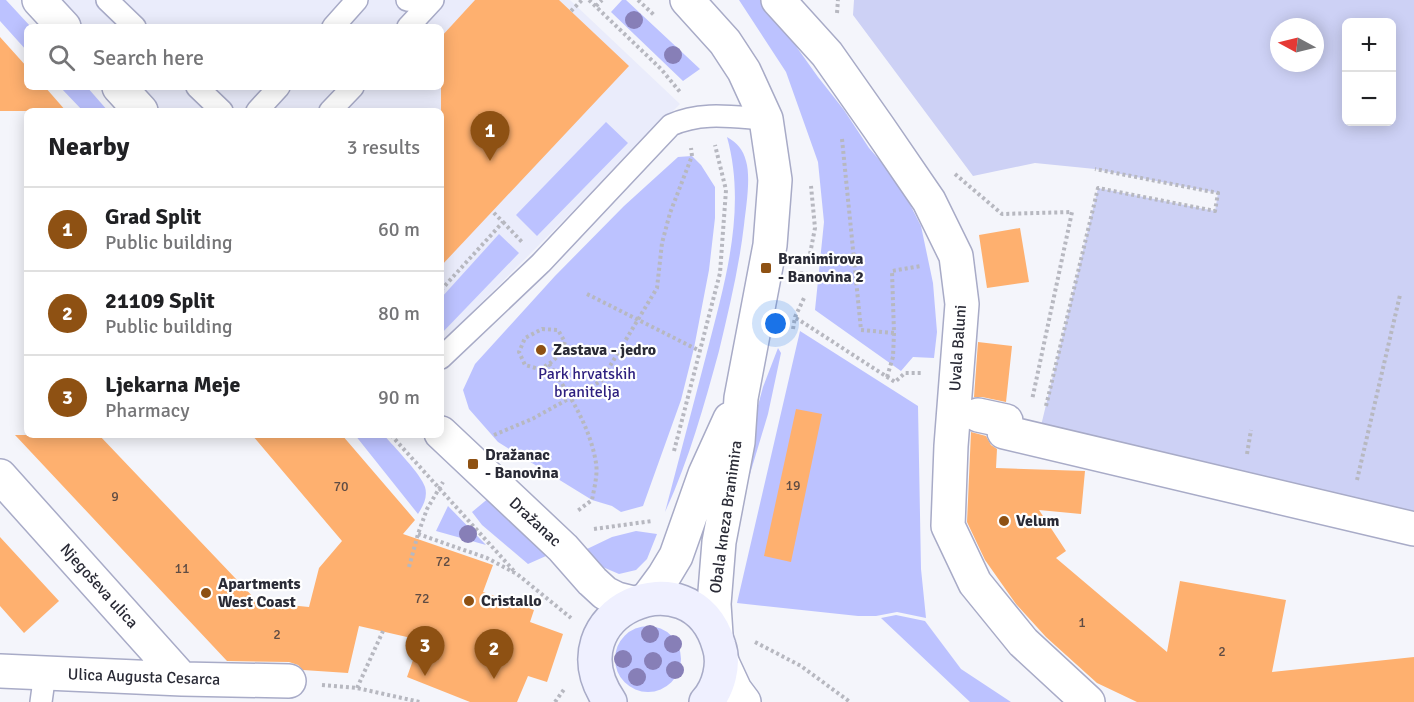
<!DOCTYPE html>
<meta charset="utf-8">
<style>
body{margin:0;font-family:Signika,sans-serif;background:#f2f2f2;color:#202124}
.controls{position:absolute;right:18px;top:18px;display:grid;overflow:hidden;border-radius:9px;box-shadow:0 3px 15px #0003}
.controls button{width:54px;height:54px;display:grid;place-items:center;padding:0;border:0;border-bottom:2px solid #e0e0e0;background:#fff;color:#202124;font:30px sans-serif}
.compass{position:absolute;left:1270px;top:18px;width:54px;height:54px;border-radius:50%;background:#fff;box-shadow:0 3px 15px #0003;rotate:277deg}
.you{position:absolute;left:776px;top:324px;width:21px;height:21px;margin:-15px;border:4px solid #fff;border-radius:50%;background:#1a73e8;box-shadow:0 0 0 9px #1a73e833}
.badge{display:grid;place-items:center;width:39px;height:39px;border-radius:50%;background:#8e5113;color:#fff;font-size:20px;font-weight:700}
.pin{position:absolute;translate:-50% -50px;filter:drop-shadow(0 2px 3px #0008)}
.pin::after{content:'';position:absolute;top:32px;width:21px;height:18px;background:inherit;clip-path:polygon(0 0,100% 0,50% 100%)}
.list{margin:0;padding:0;list-style:none}
h2{display:flex;justify-content:space-between;align-items:center;height:78px;margin:0;padding:0 24px;font-size:26px}
h2 small{font-size:20px;font-weight:400;color:#757577}
.list li{display:grid;grid-template-columns:39px 1fr auto;gap:18px;align-items:center;box-sizing:border-box;height:84px;padding:0 24px;border-top:2px solid #e0e0e0}
.list b{display:block;font-size:22px;white-space:nowrap}
.list p{margin:0;font-size:20px;white-space:nowrap;color:#757577}
.list em{font-size:20px;font-style:normal;color:#757577}
.icon{flex:none;width:33px;height:33px;fill:none;stroke:currentColor;stroke-width:2;stroke-linecap:round;stroke-linejoin:round}
.map{position:relative;flex:none;width:1414px;height:702px;overflow:hidden}
.search{position:absolute;background:#fff;box-shadow:0 3px 15px #0003;left:24px;top:24px;width:420px;height:66px;display:flex;align-items:center;gap:15px;box-sizing:border-box;padding:0 21px;border-radius:9px;color:#757577;font-size:22px}
.panel{position:absolute;background:#fff;box-shadow:0 3px 15px #0003;left:24px;top:108px;width:420px;height:330px;border-radius:9px}
.map>svg:first-child{display:block}
</style>
<div class="map">
<svg width="1414" height="702" viewBox="0 0 1414 702">
<rect width="100%" height="100%" fill="#f4f5fb"/>
<path fill="#eaecfb" d="M 50,0 L 570,0 L 680,104 L 441,343 L 441,111 L 154,111 L 132,87 L 441,87 L 441,27 L 75,27 Z"/>
<path fill="#bcc2ff" d="M 0,0 L 6,0 L 31,27 L 27,27 L 27,51 L 0,21 Z
M 622,0 L 626,0 L 700,69 L 683,81 L 611,12 Z
M 739,0 L 763,0 L 818,77 L 844,110 L 869,148 L 898,181 L 921,226 L 933,283 L 937,332 L 934,358 L 913,357 L 901,371 L 815,310 L 824,222 L 818,162 L 786,72 Z
M 60,87 L 87,87 L 108,111 L 83,111 Z
M 606,122 L 628,143 L 537,236 L 516,215 Z
M 727,137 C 737,143 743,149 746,161 C 751,177 746,208 744,225 C 739,268 729,309 719,351 C 704,406 689,460 665,512 C 679,459 693,406 707,352 C 725,282 747,209 727,137 Z
M 692,156 L 701,165 L 715,187 L 715,218 L 709,270 L 694,348 L 681,400 L 643,506 L 621,512 L 612,506 L 592,500 L 498,442 L 469,409 L 463,390 L 475,364 L 555,276 L 624,206 L 678,157 Z
M 499,234 L 519,253 L 441,334 L 441,298 Z
M 800,331 L 918,406 L 921,569 L 926,618 L 897,612 L 876,616 L 858,616 L 737,603 Z
M 778,348 L 781,353 L 768,414 L 735,524 L 749,439 L 763,387 Z
M 355,435 L 384,435 C 394,447 421,474 425,487 C 428,497 423,506 418,514 Z
M 490,497 L 540,547 L 546,556 L 528,564 L 482,525 L 472,512 Z
M 448,506 L 486,545 L 436,531 Z
M 636,531 L 657,534 L 647,559 L 636,570 L 619,574 L 598,565 L 587,549 L 612,537 Z
M 896,615 L 925,621 L 961,669 L 1011,702 L 970,702 L 881,618 Z
M615 659a33 33 0 1 1 66 0a33 33 0 1 1-66 0Z"/>
<path fill="#cdd1f5" fill-rule="evenodd" d="M 854,0 L 1414,0 L 1414,516 L 1040,430 L 1098,188 L 1215,211 L 1218,193 L 1095,169 L 1035,163 L 973,176 L 853,15 ZM 1346,22 L 1392,22 L 1392,122 L 1346,122 ZM 1279,27 L 1315,27 L 1315,63 L 1279,63 Z"/>
<path fill="#feb06f" d="M 475,0 L 559,0 L 629,66 L 441,266 L 441,37 Z
M 0,37 L 27,67 L 27,87 L 45,87 L 66,111 L 0,111 Z
M 1020,228 L 1029,282 L 987,288 L 979,235 Z
M 978,342 L 1012,346 L 1006,402 L 982,397 L 974,397 Z
M 796,409 L 822,414 L 791,562 L 764,556 Z
M 971,432 L 986,436 L 991,445 L 997,449 L 996,468 L 1085,471 L 1081,514 L 1039,510 L 1066,551 L 1056,558 L 1167,652 L 1180,581 L 1286,600 L 1272,672 L 1414,657 L 1414,702 L 1137,702 L 1097,683 L 1046,637 L 1016,604 L 985,560 L 967,522 Z
M 15,435 L 99,435 L 258,602 L 309,607 L 319,568 L 342,541 L 252,435 L 342,435 L 415,520 L 403,534 L 493,565 L 483,592 L 534,610 L 530,622 L 563,634 L 547,682 L 528,676 L 517,702 L 470,702 L 407,677 L 420,640 L 359,626 L 348,673 L 303,670 L 298,665 L 289,662 L 227,661 Z
M 0,537 L 59,601 L 24,633 L 0,606 Z"/>
<g fill="none" stroke-linecap="round" stroke-linejoin="round">
<g stroke="#a8abc7" stroke-width="24">
<path id="lane" d="M 107,0 L 135,27
M 407,0 L 431,2
M 333,27 L 357,0
M 408,27 L 433,0
M 197,87 L 222,111
M 257,111 L 279,87
M 330,111 L 353,87
M 441,358 L 541,263 L 671,125 C 702,111 733,117 766,119
M 41,702 L 45,673"/>
</g>
<g stroke="#a8abc7" stroke-width="36">
<path id="street" d="M 39,0 L 64,27
M 687,0 L 725,42 L 744,71 L 766,119 L 775,180 L 770,245 L 741,398 L 738,442 L 719,542 L 714,604 L 716,635
M 778,0 L 827,54 L 879,128 L 929,201 L 956,256 L 962,304 L 951,446 L 948,526 L 975,583 L 1023,642 L 1088,702
M 119,87 L 141,111
M 978,415 L 1006,421 L 1004,432 L 1414,529
M 441,433 L 563,548 L 592,581 L 605,593 L 617,599 L 633,603
M 0,476 L 182,679
M 647,599 L 664,576 L 676,556 L 705,474 L 730,419
M 722,662 L 735,690 L 744,702
M 0,671 L 182,679 L 289,681"/>
</g>
<g stroke="#a8abc7" stroke-width="36">
<path id="secondary" d="M 610,702 C 549,613 692,551 719,646 C 725,664 719,688 706,702"/>
</g>
<path stroke="#b7b8c0" stroke-width="4" stroke-dasharray="3 3" stroke-linecap="butt" d="M 589,0 L 661,69 L 680,92
M 638,0 L 654,15
M 596,6 L 602,0
M 571,11 L 582,0
M 837,13 L 838,0
M 842,139 L 861,330 L 894,333 L 892,271 L 921,266
M 955,174 L 1002,214 L 1072,212 L 1032,400
M 503,222 L 522,242
M 810,254 L 815,228 L 811,186
M 800,273 L 808,274
M 441,290 L 503,222 L 492,211
M 587,294 L 700,351
M 796,318 L 895,382 L 905,373 L 921,373
M 542,329 L 558,330 L 565,342 C 560,356 553,363 539,369 L 525,365 L 519,352 L 525,338 Z
M 793,329 L 795,317 L 805,296
M 549,364 C 569,394 590,426 596,463 C 598,474 594,489 592,500 L 576,512
M 887,377 L 893,357 L 894,333
M 1046,406 L 1098,188 L 1215,211 L 1218,193 L 1095,169
M 391,435 L 514,571
M 494,435 L 532,419 L 601,381 L 657,288 L 662,243 L 670,213 L 692,156 L 691,148
M 674,451 L 720,273 L 726,190 L 715,145
M 1247,454 L 1251,430
M 1357,480 L 1400,295
M 594,529 L 652,521
M 418,534 L 487,558 L 517,574 L 571,618
M 409,567 L 418,534 L 427,509 L 443,482
M 755,642 L 801,666 L 850,702
M 322,685 L 357,688 L 420,702
M 357,688 L 383,631
M 555,702 L 565,688"/>
<use href="#lane" stroke="#fff" stroke-width="21"/>
<use href="#street" stroke="#fff" stroke-width="33"/>
<use href="#secondary" stroke="#eff0ff" stroke-width="33"/>
</g>
<g fill="#877fb7">
<circle cx="634" cy="20" r="9"/>
<circle cx="673" cy="55" r="9"/>
<circle cx="468" cy="534" r="9"/>
<circle cx="650" cy="634" r="9"/>
<circle cx="673" cy="644" r="9"/>
<circle cx="623" cy="659" r="9"/>
<circle cx="653" cy="661" r="9"/>
<circle cx="675" cy="670" r="9"/>
<circle cx="637" cy="677" r="9"/>
</g>
<g fill="#8e5113" stroke="#fff" stroke-width="2">
<rect x="760" y="262" width="12" height="12" rx="3"/>
<circle cx="541" cy="350" r="6"/>
<rect x="467" y="458" width="12" height="12" rx="3"/>
<circle cx="1004" cy="521" r="6"/>
<circle cx="206" cy="593" r="6"/>
<circle cx="469" cy="601" r="6"/>
</g>
<g text-anchor="middle" dominant-baseline="central" stroke-width="4.5" stroke-linejoin="round" paint-order="stroke">
<g font-size="14" fill="#5f4c44">
<text x="793" y="485">19</text>
<text x="341" y="486">70</text>
<text x="115" y="496">9</text>
<text x="443" y="561">72</text>
<text x="182" y="568">11</text>
<text x="422" y="598">72</text>
<text x="1082" y="622">1</text>
<text x="277" y="634">2</text>
<text x="1222" y="651">2</text>
</g>
<g font-size="16" font-weight="bold" fill="#2a2b36" stroke="#fff" text-anchor="start">
<text x="778" y="259">Branimirova<tspan x="778" dy="18">- Banovina 2</tspan></text>
<text x="553" y="350">Zastava - jedro</text>
<text x="485" y="455">Dražanac<tspan x="485" dy="18">- Banovina</tspan></text>
<text x="1016" y="521">Velum</text>
<text x="218" y="584">Apartments<tspan x="218" dy="18">West Coast</tspan></text>
<text x="481" y="601">Cristallo</text>
</g>
<g font-size="16" fill="#2a2b36" stroke="#fff">
<text transform="translate(958 348) rotate(-86)">Uvala Baluni</text>
<text transform="translate(726 517) rotate(-82)">Obala kneza Branimira</text>
<text transform="translate(535 522) rotate(43)">Dražanac</text>
<text transform="translate(99 586) rotate(48)">Njegoševa ulica</text>
<text transform="translate(144 677) rotate(2)">Ulica Augusta Cesarca</text>
</g>
<g font-size="16" fill="#2d1f7f" stroke="#fff">
<text x="587" y="374">Park hrvatskih<tspan x="587" dy="18">branitelja</tspan></text>
</g>
</g>
</svg>
<div class="controls">
<button>+</button>
<button>−</button>
</div>
<svg class="compass" viewBox="-18 -18 36 36"><path d="M0-13l5 13h-10z" fill="#e53935"/><path d="M0 13l5-13h-10z" fill="#757577"/></svg>
<div class="you"></div>
<div class="pin badge" style="left:490px;top:161px">1</div>
<div class="pin badge" style="left:494px;top:679px">2</div>
<div class="pin badge" style="left:425px;top:676px">3</div>
<div class="search"><svg class="icon" aria-label="search" viewBox="0 0 24 24"><circle cx="10" cy="10" r="6"/><path d="M15 15l6 6"/></svg>Search here</div>
<section class="panel">
<h2>Nearby<small>3 results</small></h2>
<ul class="list">
<li><span class="badge">1</span><div><b>Grad Split</b><p>Public building</p></div><em>60 m</em></li>
<li><span class="badge">2</span><div><b>21109 Split</b><p>Public building</p></div><em>80 m</em></li>
<li><span class="badge">3</span><div><b>Ljekarna Meje</b><p>Pharmacy</p></div><em>90 m</em></li>
</ul>
</section>
</div>
